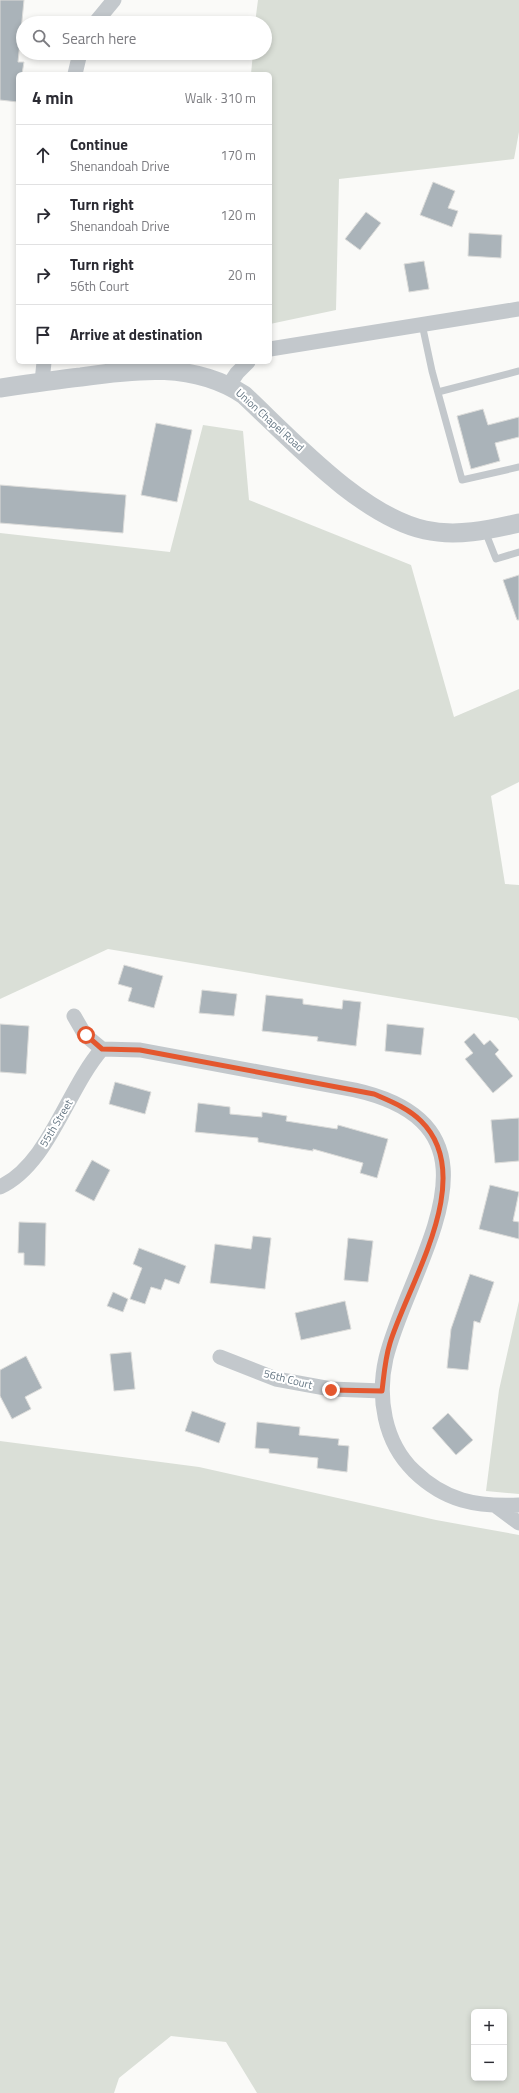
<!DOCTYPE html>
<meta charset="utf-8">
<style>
body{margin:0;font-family:"Titillium Web",sans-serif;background:#f7f7f7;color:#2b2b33}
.controls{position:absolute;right:12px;bottom:12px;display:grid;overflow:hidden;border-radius:6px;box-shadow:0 2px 6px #0003}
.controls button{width:36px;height:36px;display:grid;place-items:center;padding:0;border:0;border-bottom:1px solid #e1e1e2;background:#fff;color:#2b2b33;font:20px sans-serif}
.stop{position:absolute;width:12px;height:12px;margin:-9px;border:3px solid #e4572e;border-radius:50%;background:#fff}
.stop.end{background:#e4572e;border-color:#fff;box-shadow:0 1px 4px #0008}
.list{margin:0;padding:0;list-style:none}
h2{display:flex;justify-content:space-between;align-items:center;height:52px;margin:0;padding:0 16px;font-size:17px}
h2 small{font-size:13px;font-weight:400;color:#7c7c81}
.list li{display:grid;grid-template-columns:26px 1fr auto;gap:12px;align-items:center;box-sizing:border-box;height:60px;padding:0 16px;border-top:1px solid #e1e1e2}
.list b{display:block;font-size:15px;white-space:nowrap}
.list p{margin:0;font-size:13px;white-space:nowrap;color:#7c7c81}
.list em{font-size:13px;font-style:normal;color:#7c7c81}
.icon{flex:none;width:22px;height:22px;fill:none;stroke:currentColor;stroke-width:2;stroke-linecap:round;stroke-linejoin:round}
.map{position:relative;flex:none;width:519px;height:2093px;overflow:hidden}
.search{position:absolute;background:#fff;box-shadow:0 2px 6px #0003;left:16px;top:16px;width:256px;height:44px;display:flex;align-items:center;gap:10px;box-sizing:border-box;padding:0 14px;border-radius:22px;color:#7c7c81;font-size:15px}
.panel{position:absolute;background:#fff;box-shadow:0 2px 6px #0003;left:16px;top:72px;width:256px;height:292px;border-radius:6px}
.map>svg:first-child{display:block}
</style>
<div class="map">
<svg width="519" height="2093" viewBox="0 0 519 2093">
<rect width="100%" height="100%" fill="#fafaf8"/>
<path fill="#dadfd7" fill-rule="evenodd" d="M 258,0 L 519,0 L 519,132 L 514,159 L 339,179 L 336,310 L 270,324 L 270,74 L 251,74 L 253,53 L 265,53 L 265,23 L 255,23 Z
M 203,425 L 243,431 L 249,500 L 411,565 L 454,717 L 519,689 L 519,782 L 491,796 L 505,884 L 519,885 L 519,1021 L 517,1018 L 108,949 L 0,999 L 0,533 L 170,552 Z
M 519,1301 L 519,1494 L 486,1491 L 499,1390 Z
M 0,1441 L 199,1467 L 436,1520 L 519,1535 L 519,2093 L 257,2093 L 226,2042 L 171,2036 L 119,2078 L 114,2093 L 0,2093 ZM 474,2012 L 504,2012 L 504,2078 L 474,2078 Z"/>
<path fill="#aab3b9" stroke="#dcdcda" d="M 0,0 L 24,0 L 18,62 L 24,62 L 22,74 L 18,74 L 18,102 L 0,100 Z
M 433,182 L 455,191 L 448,208 L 458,211 L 452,227 L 420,215 Z
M 366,212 L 381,223 L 360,250 L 345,239 Z
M 469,233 L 502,235 L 501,258 L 468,256 Z
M 424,261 L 429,289 L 409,292 L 404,264 Z
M 483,409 L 488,425 L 519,417 L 519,437 L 495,443 L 500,461 L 471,469 L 457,416 Z
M 156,423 L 192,430 L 177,502 L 141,495 Z
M 0,485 L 126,495 L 123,533 L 0,523 Z
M 519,575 L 519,620 L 517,620 L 503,580 Z
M 124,965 L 163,976 L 154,1008 L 128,1001 L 132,988 L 118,984 Z
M 202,990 L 237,994 L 234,1016 L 199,1013 Z
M 266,995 L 303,999 L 303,1004 L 342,1009 L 343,1000 L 361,1002 L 356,1046 L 317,1041 L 318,1037 L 262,1031 Z
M 0,1024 L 29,1026 L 26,1074 L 0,1072 Z
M 387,1024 L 424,1028 L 421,1055 L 385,1051 Z
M 474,1033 L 484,1045 L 490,1040 L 499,1050 L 495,1054 L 513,1076 L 493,1093 L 465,1059 L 473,1053 L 464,1042 Z
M 115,1082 L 151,1092 L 145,1114 L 109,1104 Z
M 198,1103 L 230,1107 L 230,1114 L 262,1117 L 262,1112 L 287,1116 L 286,1121 L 337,1129 L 338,1125 L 388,1139 L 377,1178 L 360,1173 L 363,1163 L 313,1149 L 313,1151 L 258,1142 L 258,1138 L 195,1132 Z
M 519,1118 L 519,1161 L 495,1163 L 491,1120 Z
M 92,1160 L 110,1170 L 94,1201 L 75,1191 Z
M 490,1185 L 519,1192 L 513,1221 L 519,1222 L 519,1239 L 479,1229 Z
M 19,1222 L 46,1223 L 45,1266 L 24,1265 L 24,1253 L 18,1253 Z
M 253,1236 L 271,1238 L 265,1289 L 210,1283 L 215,1244 L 251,1249 Z
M 348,1238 L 373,1241 L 368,1282 L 344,1280 Z
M 139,1248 L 186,1266 L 179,1284 L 165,1279 L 161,1290 L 151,1287 L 145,1304 L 130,1299 L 142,1268 L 133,1264 Z
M 470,1274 L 494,1282 L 480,1323 L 474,1321 L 468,1370 L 447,1368 L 451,1329 Z
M 113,1292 L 128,1299 L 123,1312 L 107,1306 Z
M 345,1301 L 351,1329 L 301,1340 L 295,1313 Z
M 131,1352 L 135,1389 L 114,1391 L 110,1354 Z
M 26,1356 L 42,1388 L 25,1397 L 31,1409 L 12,1419 L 0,1396 L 0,1370 Z
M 192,1411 L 226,1423 L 219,1443 L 185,1431 Z
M 448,1413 L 473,1440 L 456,1455 L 432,1428 Z
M 257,1422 L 300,1427 L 299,1435 L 339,1439 L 338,1445 L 349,1446 L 347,1472 L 317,1468 L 318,1458 L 269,1453 L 269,1449 L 255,1448 Z"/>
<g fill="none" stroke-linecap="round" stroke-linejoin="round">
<path stroke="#c3c8cc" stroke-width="7" d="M 422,324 L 432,371 L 462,480 L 519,467
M 438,392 L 519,371
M 485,531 L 496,559 L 519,552"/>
<path stroke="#c3c8cc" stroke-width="15" d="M 95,23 L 114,0
M 75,74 L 80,53
M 270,349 L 519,309
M 42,382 L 44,362
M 229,385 L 237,373 L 248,362
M 74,1016 L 85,1035 L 102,1049 L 140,1050 L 355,1090 C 519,1127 409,1263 386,1358 C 377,1397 384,1442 414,1471 C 445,1501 476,1507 519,1505
M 0,1187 C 49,1164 67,1089 102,1049
M 220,1357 L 276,1379 L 331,1389 L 382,1391
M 496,1506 L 519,1523"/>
<path stroke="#c3c8cc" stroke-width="19" d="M 0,388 C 27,384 54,380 81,377 C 137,369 194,362 244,395 C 291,439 361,516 425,530 C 456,537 489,530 519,523"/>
</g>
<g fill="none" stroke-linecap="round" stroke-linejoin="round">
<path stroke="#e4572e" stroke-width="5" d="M 86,1035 L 102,1049 L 140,1050 L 374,1094 C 390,1101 408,1108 421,1121 C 478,1177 409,1282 390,1343 C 385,1359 384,1375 382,1391 L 331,1390"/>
</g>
<g text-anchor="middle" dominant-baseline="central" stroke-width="4" stroke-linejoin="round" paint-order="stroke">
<g font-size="11" fill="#657683" stroke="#fff">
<text transform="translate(270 420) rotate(42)">Union Chapel Road</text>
<text transform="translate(56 1123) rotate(-59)">55th Street</text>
<text transform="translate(288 1379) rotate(14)">56th Court</text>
</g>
</g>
</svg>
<div class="controls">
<button>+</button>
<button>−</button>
</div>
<div class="stop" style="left:86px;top:1035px"></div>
<div class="stop end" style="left:331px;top:1390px"></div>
<div class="search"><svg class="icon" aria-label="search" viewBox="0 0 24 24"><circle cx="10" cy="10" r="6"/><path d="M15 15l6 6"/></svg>Search here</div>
<section class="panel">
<h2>4 min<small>Walk · 310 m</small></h2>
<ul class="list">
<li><svg class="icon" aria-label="ahead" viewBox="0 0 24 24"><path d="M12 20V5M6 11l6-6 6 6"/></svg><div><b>Continue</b><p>Shenandoah Drive</p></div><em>170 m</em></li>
<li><svg class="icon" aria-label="right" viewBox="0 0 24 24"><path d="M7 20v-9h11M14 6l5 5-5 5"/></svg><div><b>Turn right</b><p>Shenandoah Drive</p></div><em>120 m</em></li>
<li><svg class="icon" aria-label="right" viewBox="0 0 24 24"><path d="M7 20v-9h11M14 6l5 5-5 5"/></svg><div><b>Turn right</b><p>56th Court</p></div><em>20 m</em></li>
<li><svg class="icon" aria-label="arrive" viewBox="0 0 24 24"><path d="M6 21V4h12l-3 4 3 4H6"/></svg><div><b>Arrive at destination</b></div></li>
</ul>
</section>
</div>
